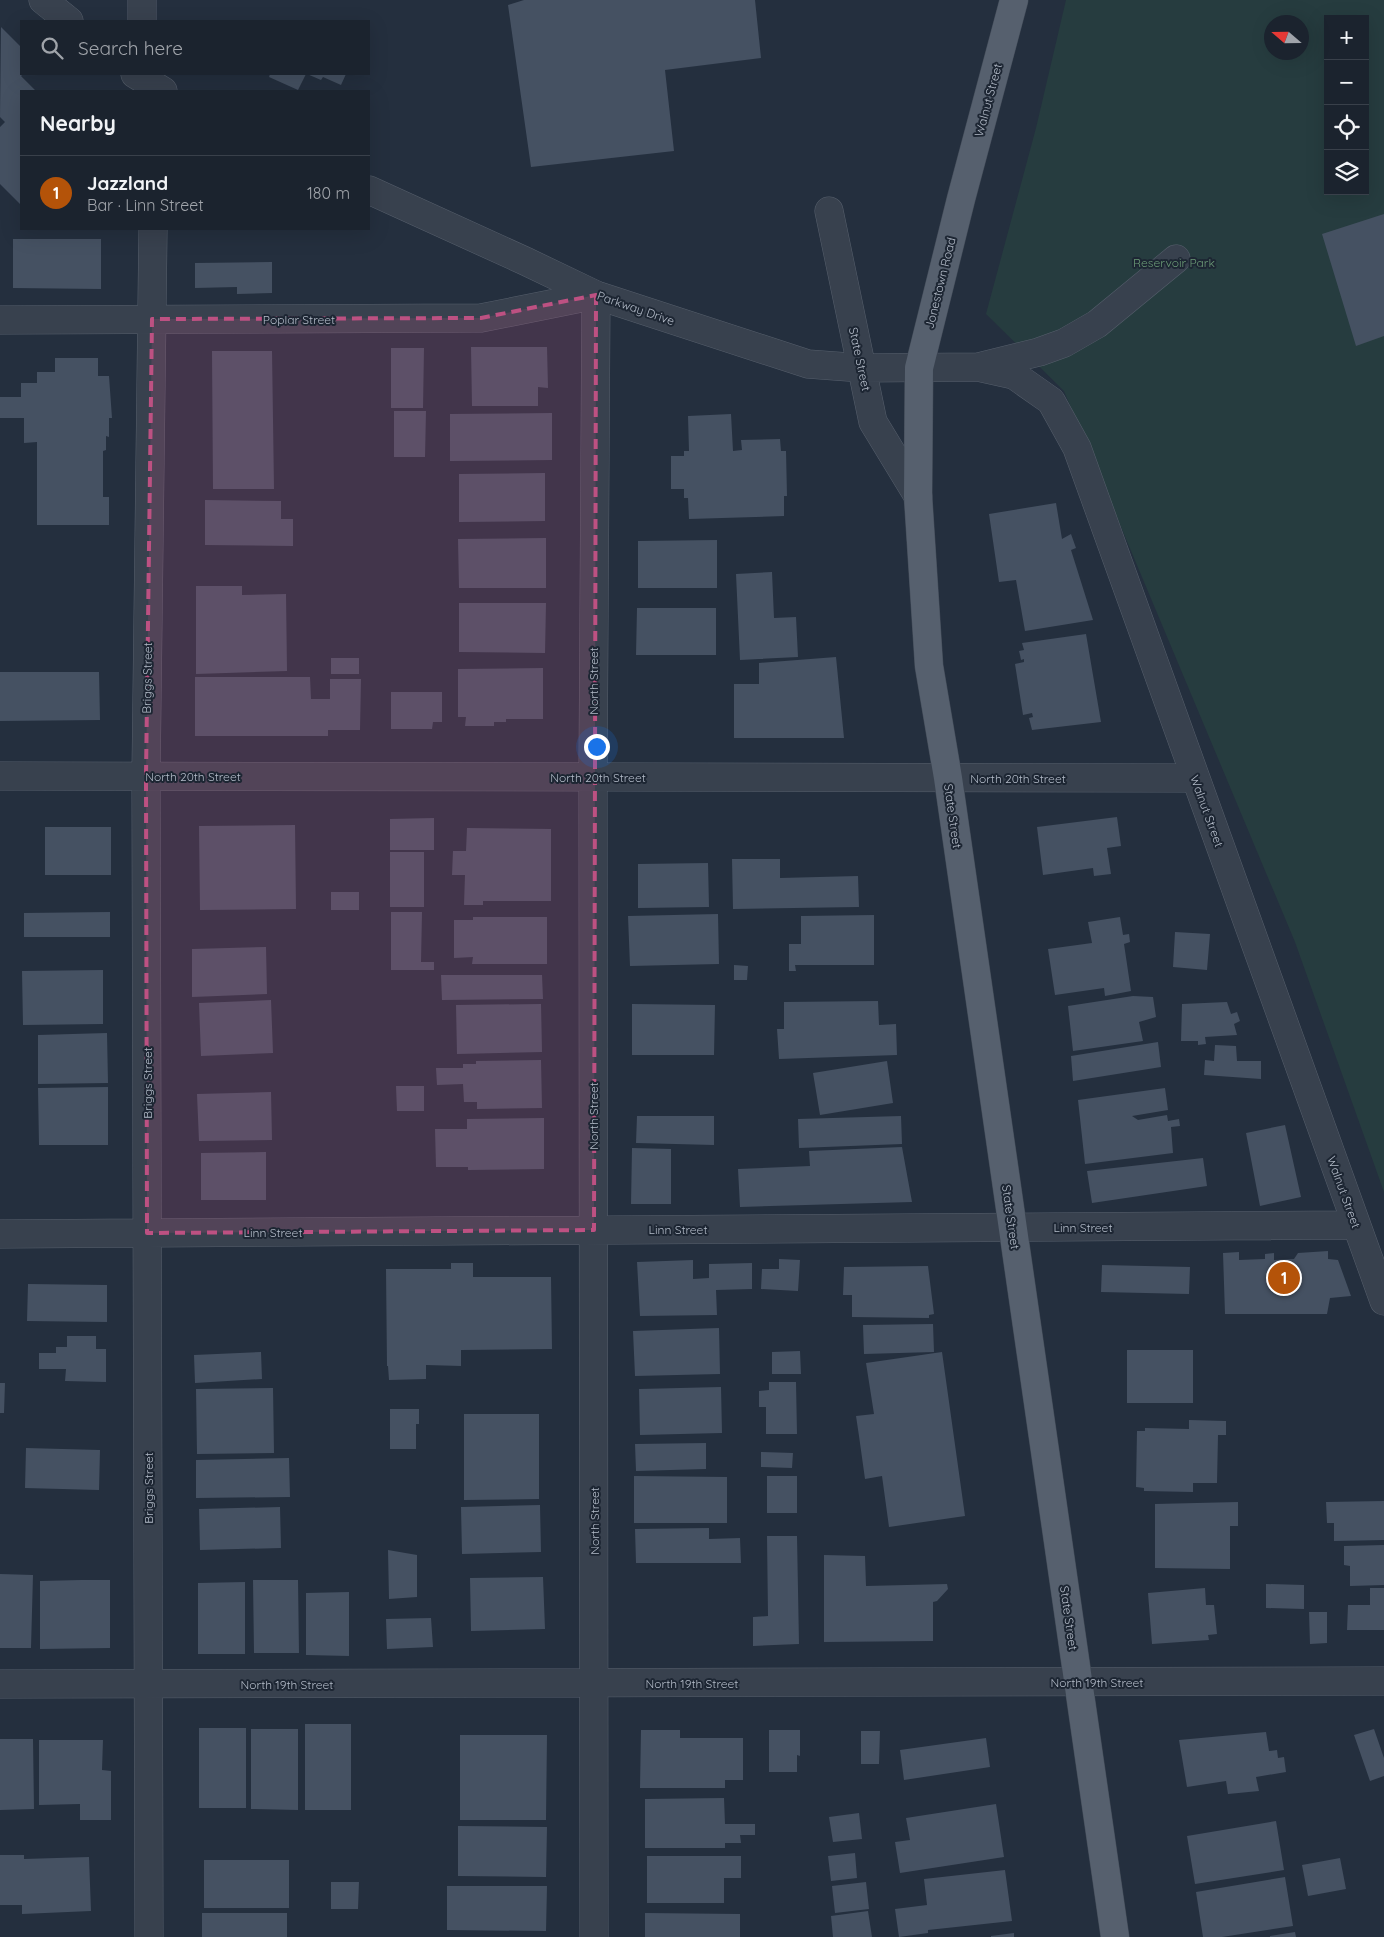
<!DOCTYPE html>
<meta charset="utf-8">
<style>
body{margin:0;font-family:Quicksand,sans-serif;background:#242b36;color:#f1f3f6}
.controls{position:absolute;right:15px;top:15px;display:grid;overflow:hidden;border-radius:0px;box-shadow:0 5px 20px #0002}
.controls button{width:45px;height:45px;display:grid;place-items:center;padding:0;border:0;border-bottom:1px solid #39404a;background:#1b232e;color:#f1f3f6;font:25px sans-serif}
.compass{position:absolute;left:1264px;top:15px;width:45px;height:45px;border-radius:50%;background:#1b232e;box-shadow:0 5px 20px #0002;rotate:290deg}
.you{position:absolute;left:596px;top:746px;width:18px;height:18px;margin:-12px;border:4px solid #fff;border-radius:50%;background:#1a73e8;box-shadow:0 0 0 8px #1a73e833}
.badge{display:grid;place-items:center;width:32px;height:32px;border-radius:50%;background:#b45309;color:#fff;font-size:16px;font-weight:700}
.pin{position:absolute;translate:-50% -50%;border:2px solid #fff;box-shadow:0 1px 5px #0006}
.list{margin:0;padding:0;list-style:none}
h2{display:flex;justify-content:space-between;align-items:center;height:65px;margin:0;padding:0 20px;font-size:21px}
h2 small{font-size:16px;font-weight:400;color:#a0a4aa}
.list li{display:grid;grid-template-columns:32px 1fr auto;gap:15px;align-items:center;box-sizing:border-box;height:75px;padding:0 20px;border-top:1px solid #39404a}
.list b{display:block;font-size:19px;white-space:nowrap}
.list p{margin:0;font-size:16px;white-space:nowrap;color:#a0a4aa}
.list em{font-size:16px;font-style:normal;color:#a0a4aa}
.icon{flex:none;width:28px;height:28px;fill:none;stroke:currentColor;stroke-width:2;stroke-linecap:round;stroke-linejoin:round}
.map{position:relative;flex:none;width:1384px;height:1937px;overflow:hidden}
.search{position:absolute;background:#1b232e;box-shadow:0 5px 20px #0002;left:20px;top:20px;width:350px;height:55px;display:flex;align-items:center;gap:12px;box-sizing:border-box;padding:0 18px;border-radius:0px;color:#a0a4aa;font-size:19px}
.panel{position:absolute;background:#1b232e;box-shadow:0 5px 20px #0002;left:20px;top:90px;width:350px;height:140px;border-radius:0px}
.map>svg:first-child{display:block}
</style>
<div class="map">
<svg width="1384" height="1937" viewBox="0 0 1384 1937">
<rect width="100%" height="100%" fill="#242f3e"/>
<path fill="#263c3f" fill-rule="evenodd" d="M 1066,0 L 1384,0 L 1384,1192 L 1295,942 L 1064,391 L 986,314 L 1036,128 ZM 1328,19 L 1365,19 L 1365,191 L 1328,191 ZM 1272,22 L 1302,22 L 1302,52 L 1272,52 Z"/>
<path fill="#455162" d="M 524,0 L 755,0 L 761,58 L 665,70 L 674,151 L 531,167 L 508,5 Z
M 1,27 L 21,47 L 21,74 L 23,74 L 21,76 L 36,91 L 21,91 L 21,205 L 0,184 L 0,127 L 5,122 L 0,117 Z
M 270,74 L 306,74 L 298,90 L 269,77 Z
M 307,74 L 346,74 L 341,85 L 323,77 L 321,80 Z
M 1384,214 L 1384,336 L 1356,346 L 1322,234 Z
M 13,239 L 101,239 L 101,289 L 13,288 Z
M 272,262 L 272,293 L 237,294 L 237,287 L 195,288 L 195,263 Z
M 471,347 L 547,347 L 548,388 L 538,387 L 538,406 L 472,406 Z
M 391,348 L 424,348 L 423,408 L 391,408 Z
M 212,351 L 272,351 L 274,489 L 213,489 Z
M 55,358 L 98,358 L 98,376 L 109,376 L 112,418 L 109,418 L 109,437 L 106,436 L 106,450 L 103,451 L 103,497 L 109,497 L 109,525 L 37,525 L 37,442 L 24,443 L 24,418 L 0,418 L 0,397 L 21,397 L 21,383 L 37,383 L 37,372 L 55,372 Z
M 394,411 L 426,411 L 425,457 L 394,457 Z
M 552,413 L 552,460 L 450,461 L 450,414 Z
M 731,414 L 733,451 L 742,450 L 741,440 L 780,439 L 781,451 L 786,451 L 787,496 L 784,496 L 784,516 L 689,519 L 688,498 L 684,498 L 684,489 L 671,489 L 671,456 L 684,456 L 684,451 L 689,451 L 688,416 Z
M 545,473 L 545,521 L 459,522 L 459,474 Z
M 205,500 L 281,501 L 281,519 L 293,519 L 293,546 L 205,545 Z
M 1056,503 L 1062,539 L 1071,534 L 1076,548 L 1071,550 L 1093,620 L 1025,631 L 1016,580 L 999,582 L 989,514 Z
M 546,538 L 546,588 L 459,588 L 458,539 Z
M 717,540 L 717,588 L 638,588 L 638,541 Z
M 772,572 L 774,618 L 796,617 L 798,657 L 740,660 L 736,574 Z
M 196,586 L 242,586 L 242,595 L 286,594 L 287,671 L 196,674 Z
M 459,603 L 546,603 L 545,653 L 459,652 Z
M 637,608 L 716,608 L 716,655 L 636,655 Z
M 1086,634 L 1101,722 L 1032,730 L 1029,718 L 1033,717 L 1032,713 L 1023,715 L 1015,664 L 1024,662 L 1024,659 L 1021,660 L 1020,655 L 1019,651 L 1024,650 L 1022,643 Z
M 836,657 L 844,738 L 734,738 L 734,684 L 759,684 L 759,663 Z
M 331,658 L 359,658 L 359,674 L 331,674 Z
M 543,668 L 543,719 L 506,719 L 506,722 L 494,722 L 494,726 L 465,726 L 466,717 L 458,717 L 458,669 Z
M 0,672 L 99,672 L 100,720 L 0,721 Z
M 195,677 L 310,677 L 311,699 L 330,699 L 330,679 L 361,679 L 360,730 L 328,730 L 328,736 L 195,736 Z
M 391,692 L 442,692 L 442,722 L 433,722 L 432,729 L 391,729 Z
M 1117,817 L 1121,846 L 1107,848 L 1111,874 L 1094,876 L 1093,868 L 1043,875 L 1037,827 Z
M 434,818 L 434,850 L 390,850 L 390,819 Z
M 295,825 L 296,909 L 200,910 L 199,826 Z
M 45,827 L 111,827 L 111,875 L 45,875 Z
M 467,828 L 551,829 L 551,901 L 483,901 L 483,905 L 464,905 L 465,875 L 452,875 L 453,851 L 466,851 Z
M 390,852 L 424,852 L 424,907 L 390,907 Z
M 732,859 L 780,859 L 780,878 L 858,876 L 859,907 L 733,909 Z
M 708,863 L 709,907 L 638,908 L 638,864 Z
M 331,892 L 359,892 L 359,910 L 331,910 Z
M 110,912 L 110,937 L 24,937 L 24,913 Z
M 391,912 L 422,912 L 421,962 L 434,962 L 434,970 L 391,970 Z
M 718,914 L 719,964 L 630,966 L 628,916 Z
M 874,915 L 874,965 L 795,965 L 796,971 L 789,971 L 789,944 L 801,944 L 801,916 Z
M 473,917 L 547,917 L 547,964 L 472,964 L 473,957 L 454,958 L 454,920 L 473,920 Z
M 1120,917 L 1123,935 L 1129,934 L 1130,942 L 1124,944 L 1131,991 L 1105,996 L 1104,988 L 1055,995 L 1048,949 L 1092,943 L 1088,922 Z
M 1175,932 L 1210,934 L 1207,970 L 1173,967 Z
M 266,947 L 267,994 L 192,997 L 192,949 Z
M 734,965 L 748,966 L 747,980 L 734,980 Z
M 103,970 L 103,1024 L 23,1025 L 22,971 Z
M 441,975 L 542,975 L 543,999 L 442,1000 Z
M 1133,996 L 1153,997 L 1156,1017 L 1139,1022 L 1143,1041 L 1073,1051 L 1068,1006 Z
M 271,1000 L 273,1053 L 201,1056 L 199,1003 Z
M 878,1001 L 879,1025 L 896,1024 L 897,1055 L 779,1059 L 777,1029 L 784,1029 L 784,1002 Z
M 1227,1002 L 1231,1014 L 1237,1012 L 1240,1021 L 1234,1024 L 1237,1035 L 1205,1037 L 1206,1044 L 1198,1045 L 1198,1041 L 1181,1041 L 1182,1004 Z
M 541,1004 L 542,1052 L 457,1054 L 456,1005 Z
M 632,1004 L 715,1005 L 714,1055 L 632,1055 Z
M 107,1033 L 108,1083 L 38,1084 L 38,1035 Z
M 1158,1042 L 1161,1067 L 1073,1081 L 1071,1056 Z
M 1215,1045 L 1236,1046 L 1237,1061 L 1261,1061 L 1261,1079 L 1204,1075 L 1205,1060 L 1214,1061 Z
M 541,1060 L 542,1108 L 477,1109 L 477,1102 L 464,1102 L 463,1084 L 437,1085 L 436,1068 L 463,1068 L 463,1064 L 476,1064 L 476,1061 Z
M 887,1061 L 893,1103 L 820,1115 L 813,1073 Z
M 396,1086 L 424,1086 L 424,1111 L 397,1111 Z
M 108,1087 L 108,1145 L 39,1145 L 38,1088 Z
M 1165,1088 L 1168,1110 L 1132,1116 L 1138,1120 L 1167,1115 L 1168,1121 L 1179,1119 L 1180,1126 L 1171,1127 L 1173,1153 L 1085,1164 L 1078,1100 Z
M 271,1092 L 272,1140 L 199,1141 L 197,1094 Z
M 637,1116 L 714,1116 L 714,1145 L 636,1143 Z
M 901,1116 L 902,1144 L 799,1148 L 798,1119 Z
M 544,1118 L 544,1169 L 468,1170 L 468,1167 L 436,1167 L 435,1129 L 467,1129 L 467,1119 Z
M 1285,1125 L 1301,1197 L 1260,1206 L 1246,1133 Z
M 902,1147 L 912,1202 L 740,1207 L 738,1169 L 810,1166 L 809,1151 Z
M 632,1148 L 671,1149 L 671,1204 L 631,1204 Z
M 266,1152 L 266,1200 L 201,1200 L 201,1153 Z
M 1203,1158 L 1207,1186 L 1092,1203 L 1087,1171 Z
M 1328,1251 L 1328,1259 L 1338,1260 L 1351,1296 L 1330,1298 L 1327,1314 L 1225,1314 L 1223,1253 L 1239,1252 L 1239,1260 L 1265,1259 L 1265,1254 L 1274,1253 L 1274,1260 L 1294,1259 L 1298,1253 Z
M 779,1259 L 800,1260 L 798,1291 L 761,1289 L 762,1269 L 779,1269 Z
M 693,1260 L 693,1279 L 709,1278 L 709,1264 L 752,1263 L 752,1289 L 716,1290 L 717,1315 L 640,1316 L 637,1262 Z
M 451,1263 L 473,1263 L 473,1277 L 551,1277 L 552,1349 L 461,1350 L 461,1366 L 426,1365 L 426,1379 L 389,1380 L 388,1366 L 387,1366 L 386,1269 L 451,1269 Z
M 1102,1265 L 1190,1267 L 1189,1294 L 1101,1292 Z
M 928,1266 L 934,1314 L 929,1315 L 929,1318 L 852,1317 L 852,1295 L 843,1295 L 844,1267 Z
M 28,1284 L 107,1285 L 107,1322 L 27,1321 Z
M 933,1324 L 934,1352 L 864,1354 L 863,1325 Z
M 719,1328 L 720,1374 L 635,1376 L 633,1331 Z
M 67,1336 L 96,1336 L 96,1349 L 106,1349 L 106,1382 L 65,1381 L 66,1369 L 39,1369 L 39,1353 L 56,1353 L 56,1347 L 67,1347 Z
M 1127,1350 L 1193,1350 L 1193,1403 L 1127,1403 Z
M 800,1351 L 801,1374 L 772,1374 L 772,1352 Z
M 261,1352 L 262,1379 L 195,1383 L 194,1355 Z
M 942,1352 L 965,1516 L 889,1527 L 882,1476 L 865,1479 L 859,1436 L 856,1416 L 874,1414 L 866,1363 Z
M 769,1382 L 796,1382 L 797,1434 L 766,1434 L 766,1407 L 759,1407 L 759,1391 L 769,1390 Z
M 0,1383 L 5,1383 L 4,1413 L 0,1413 Z
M 721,1387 L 722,1433 L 640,1435 L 639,1389 Z
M 273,1388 L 274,1453 L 197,1454 L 196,1389 Z
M 390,1409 L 419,1409 L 419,1424 L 416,1424 L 416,1449 L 390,1449 Z
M 464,1414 L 539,1414 L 539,1499 L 464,1500 Z
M 1189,1420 L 1226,1421 L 1226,1435 L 1218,1435 L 1217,1483 L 1193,1483 L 1193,1492 L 1144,1491 L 1144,1488 L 1136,1487 L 1137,1431 L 1145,1431 L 1145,1428 L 1189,1429 Z
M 706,1443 L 706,1469 L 636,1471 L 635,1444 Z
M 26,1448 L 100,1450 L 99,1490 L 25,1488 Z
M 761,1452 L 793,1453 L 792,1468 L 761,1467 Z
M 289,1458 L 290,1497 L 196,1498 L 196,1460 Z
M 634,1476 L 727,1477 L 727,1523 L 634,1523 Z
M 767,1476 L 797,1476 L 797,1513 L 767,1513 Z
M 1384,1501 L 1384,1540 L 1334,1541 L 1334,1523 L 1327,1523 L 1326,1502 Z
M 1238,1502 L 1238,1526 L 1230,1526 L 1230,1569 L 1155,1568 L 1155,1504 Z
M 540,1505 L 541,1552 L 462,1554 L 461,1507 Z
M 280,1507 L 281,1548 L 200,1550 L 199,1509 Z
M 709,1528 L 709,1539 L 740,1538 L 741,1563 L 636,1563 L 635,1529 Z
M 767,1536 L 797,1536 L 799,1644 L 753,1646 L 753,1617 L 768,1616 Z
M 1384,1545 L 1384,1585 L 1350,1586 L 1350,1566 L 1344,1565 L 1344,1546 Z
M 388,1550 L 417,1555 L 417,1597 L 389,1599 Z
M 824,1555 L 865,1556 L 866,1586 L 947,1584 L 948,1589 L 937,1601 L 933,1602 L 933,1641 L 824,1642 Z
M 0,1574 L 33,1575 L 31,1648 L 0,1648 Z
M 543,1577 L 545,1629 L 471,1631 L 470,1578 Z
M 81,1580 L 110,1580 L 110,1648 L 40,1649 L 40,1581 Z
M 253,1580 L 298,1580 L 299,1653 L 254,1653 Z
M 245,1582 L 245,1654 L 198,1654 L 198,1583 Z
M 1266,1584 L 1304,1585 L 1304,1609 L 1266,1608 Z
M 1205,1588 L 1206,1605 L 1214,1605 L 1217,1634 L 1208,1635 L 1209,1640 L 1152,1644 L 1148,1593 Z
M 1370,1588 L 1384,1588 L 1384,1630 L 1347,1630 L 1348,1605 L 1370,1605 Z
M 349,1592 L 349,1656 L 306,1655 L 306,1593 Z
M 1309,1612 L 1327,1612 L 1327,1643 L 1310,1644 Z
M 431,1618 L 433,1647 L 387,1649 L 386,1619 Z
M 305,1724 L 351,1724 L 351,1810 L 305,1810 Z
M 199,1728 L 246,1728 L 246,1808 L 199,1808 Z
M 251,1729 L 298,1729 L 298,1810 L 251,1809 Z
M 1374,1729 L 1384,1758 L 1384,1776 L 1370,1781 L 1354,1735 Z
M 641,1730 L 680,1730 L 680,1738 L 743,1738 L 743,1780 L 725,1780 L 725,1788 L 640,1788 Z
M 769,1730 L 800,1730 L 800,1756 L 797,1755 L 797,1772 L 769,1772 Z
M 861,1731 L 880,1731 L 879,1764 L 861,1764 Z
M 1266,1732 L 1269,1751 L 1277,1750 L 1278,1758 L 1284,1757 L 1286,1772 L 1256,1777 L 1259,1791 L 1228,1794 L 1226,1781 L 1187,1787 L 1179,1740 Z
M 460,1735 L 547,1735 L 546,1820 L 460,1820 Z
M 986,1738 L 990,1767 L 904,1780 L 900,1750 Z
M 0,1739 L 33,1739 L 34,1809 L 0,1810 Z
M 39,1740 L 103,1740 L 102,1770 L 111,1771 L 111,1820 L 80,1820 L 80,1804 L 39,1805 Z
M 724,1798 L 725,1824 L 755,1824 L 755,1835 L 740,1835 L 741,1843 L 725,1843 L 725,1848 L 645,1848 L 645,1799 Z
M 996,1804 L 1004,1857 L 900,1873 L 895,1842 L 910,1840 L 906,1818 Z
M 859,1813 L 862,1839 L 833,1842 L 829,1817 Z
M 1276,1821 L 1284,1870 L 1195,1884 L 1187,1836 Z
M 458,1826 L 547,1827 L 546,1877 L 458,1876 Z
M 855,1853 L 857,1878 L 831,1881 L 828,1856 Z
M 0,1855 L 24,1855 L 24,1859 L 89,1857 L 91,1911 L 22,1914 L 22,1905 L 0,1905 Z
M 647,1856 L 741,1856 L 741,1878 L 724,1878 L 724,1903 L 647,1903 Z
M 1340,1858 L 1346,1889 L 1308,1896 L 1302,1865 Z
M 204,1860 L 289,1860 L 289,1908 L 204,1908 Z
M 1005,1870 L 1012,1921 L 928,1930 L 928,1933 L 899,1937 L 895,1909 L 927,1905 L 924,1879 Z
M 1285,1877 L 1293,1926 L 1222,1937 L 1203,1937 L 1196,1892 Z
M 331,1882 L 359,1882 L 358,1909 L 331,1909 Z
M 866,1882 L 869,1909 L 835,1913 L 832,1886 Z
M 447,1886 L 547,1886 L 546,1931 L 447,1930 Z
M 868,1911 L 872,1937 L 833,1937 L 831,1916 Z
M 202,1913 L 287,1913 L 287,1937 L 202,1937 Z
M 645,1913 L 740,1914 L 740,1937 L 645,1937 Z
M 1295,1932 L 1296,1937 L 1270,1937 L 1270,1936 Z
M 1014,1933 L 1014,1937 L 991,1937 L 991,1936 Z"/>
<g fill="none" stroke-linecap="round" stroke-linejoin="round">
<g stroke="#565f6c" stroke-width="29">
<path id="minor" d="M 43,0 L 69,21
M 142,0 L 142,21
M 135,74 L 163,91
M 369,190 L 525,261 L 596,295 L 808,364 L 862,368 L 978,367 L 1039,352 L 1064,343 L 1097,324 L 1176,259
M 829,211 L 873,422 L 918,496
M 0,320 L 481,318 L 596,295
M 978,367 L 1014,375 L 1051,401 L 1077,448 L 1384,1301
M 0,776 L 1195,778
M 0,1234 L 1356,1225
M 0,1684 L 1384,1681
M 149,1937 L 146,776 L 153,229
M 594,1937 L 593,777 L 596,295"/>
</g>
<g stroke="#414a57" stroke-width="29">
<path id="major" d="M 1014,0 L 961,199 L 919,368 L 918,496 L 929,666 L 948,778 L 1115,1937"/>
</g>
<use href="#minor" stroke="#38414e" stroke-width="28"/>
<use href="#major" stroke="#56606e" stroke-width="28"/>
</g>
<path fill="#bd5182" fill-opacity="0.2" stroke="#bd5182" stroke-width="4" stroke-dasharray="10 6" stroke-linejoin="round" d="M 596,295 L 594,1230 L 147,1233 L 146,776 L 152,319 L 481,318 Z"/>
<g text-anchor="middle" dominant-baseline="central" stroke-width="4" stroke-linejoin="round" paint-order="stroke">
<g font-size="12" fill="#b4bcc9" stroke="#1d2633">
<text transform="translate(988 100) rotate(-75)">Walnut Street</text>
<text transform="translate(940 283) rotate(-76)">Jonestown Road</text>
<text transform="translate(636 308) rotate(19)">Parkway Drive</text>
<text x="299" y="319">Poplar Street</text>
<text transform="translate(860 359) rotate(78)">State Street</text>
<text transform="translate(147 678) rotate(-89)">Briggs Street</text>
<text transform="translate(593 681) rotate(-90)">North Street</text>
<text x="193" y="776">North 20th Street</text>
<text x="598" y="777">North 20th Street</text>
<text x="1018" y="778">North 20th Street</text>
<text transform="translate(1207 811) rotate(70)">Walnut Street</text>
<text transform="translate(953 816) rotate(82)">State Street</text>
<text transform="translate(147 1083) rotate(-90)">Briggs Street</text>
<text transform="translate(593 1116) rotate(-90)">North Street</text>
<text transform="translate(1344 1192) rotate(70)">Walnut Street</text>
<text transform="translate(1011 1217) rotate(82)">State Street</text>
<text x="1083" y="1227">Linn Street</text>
<text x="678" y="1229">Linn Street</text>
<text x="273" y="1232">Linn Street</text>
<text transform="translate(148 1488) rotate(-90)">Briggs Street</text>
<text transform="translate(594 1521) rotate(-90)">North Street</text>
<text transform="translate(1069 1618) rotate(82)">State Street</text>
<text x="1097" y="1682">North 19th Street</text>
<text x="692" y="1683">North 19th Street</text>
<text x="287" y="1684">North 19th Street</text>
</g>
<g font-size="12" fill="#6b9a76" stroke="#1d2633">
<text x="1174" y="262">Reservoir Park</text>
</g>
</g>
</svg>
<div class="controls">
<button>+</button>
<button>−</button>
<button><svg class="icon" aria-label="locate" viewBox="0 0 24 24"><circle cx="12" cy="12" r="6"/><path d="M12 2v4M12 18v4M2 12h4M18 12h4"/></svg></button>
<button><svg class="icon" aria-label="layers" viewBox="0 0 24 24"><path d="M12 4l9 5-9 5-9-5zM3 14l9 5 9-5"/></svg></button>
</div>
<svg class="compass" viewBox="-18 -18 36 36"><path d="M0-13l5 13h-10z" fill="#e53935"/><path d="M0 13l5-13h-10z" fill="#a0a4aa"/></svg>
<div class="you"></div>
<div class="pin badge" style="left:1284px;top:1278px">1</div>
<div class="search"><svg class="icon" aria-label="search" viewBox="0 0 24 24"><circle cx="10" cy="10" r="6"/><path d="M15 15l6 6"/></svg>Search here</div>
<section class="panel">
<h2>Nearby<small></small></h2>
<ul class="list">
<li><span class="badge">1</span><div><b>Jazzland</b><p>Bar · Linn Street</p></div><em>180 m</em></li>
</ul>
</section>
</div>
